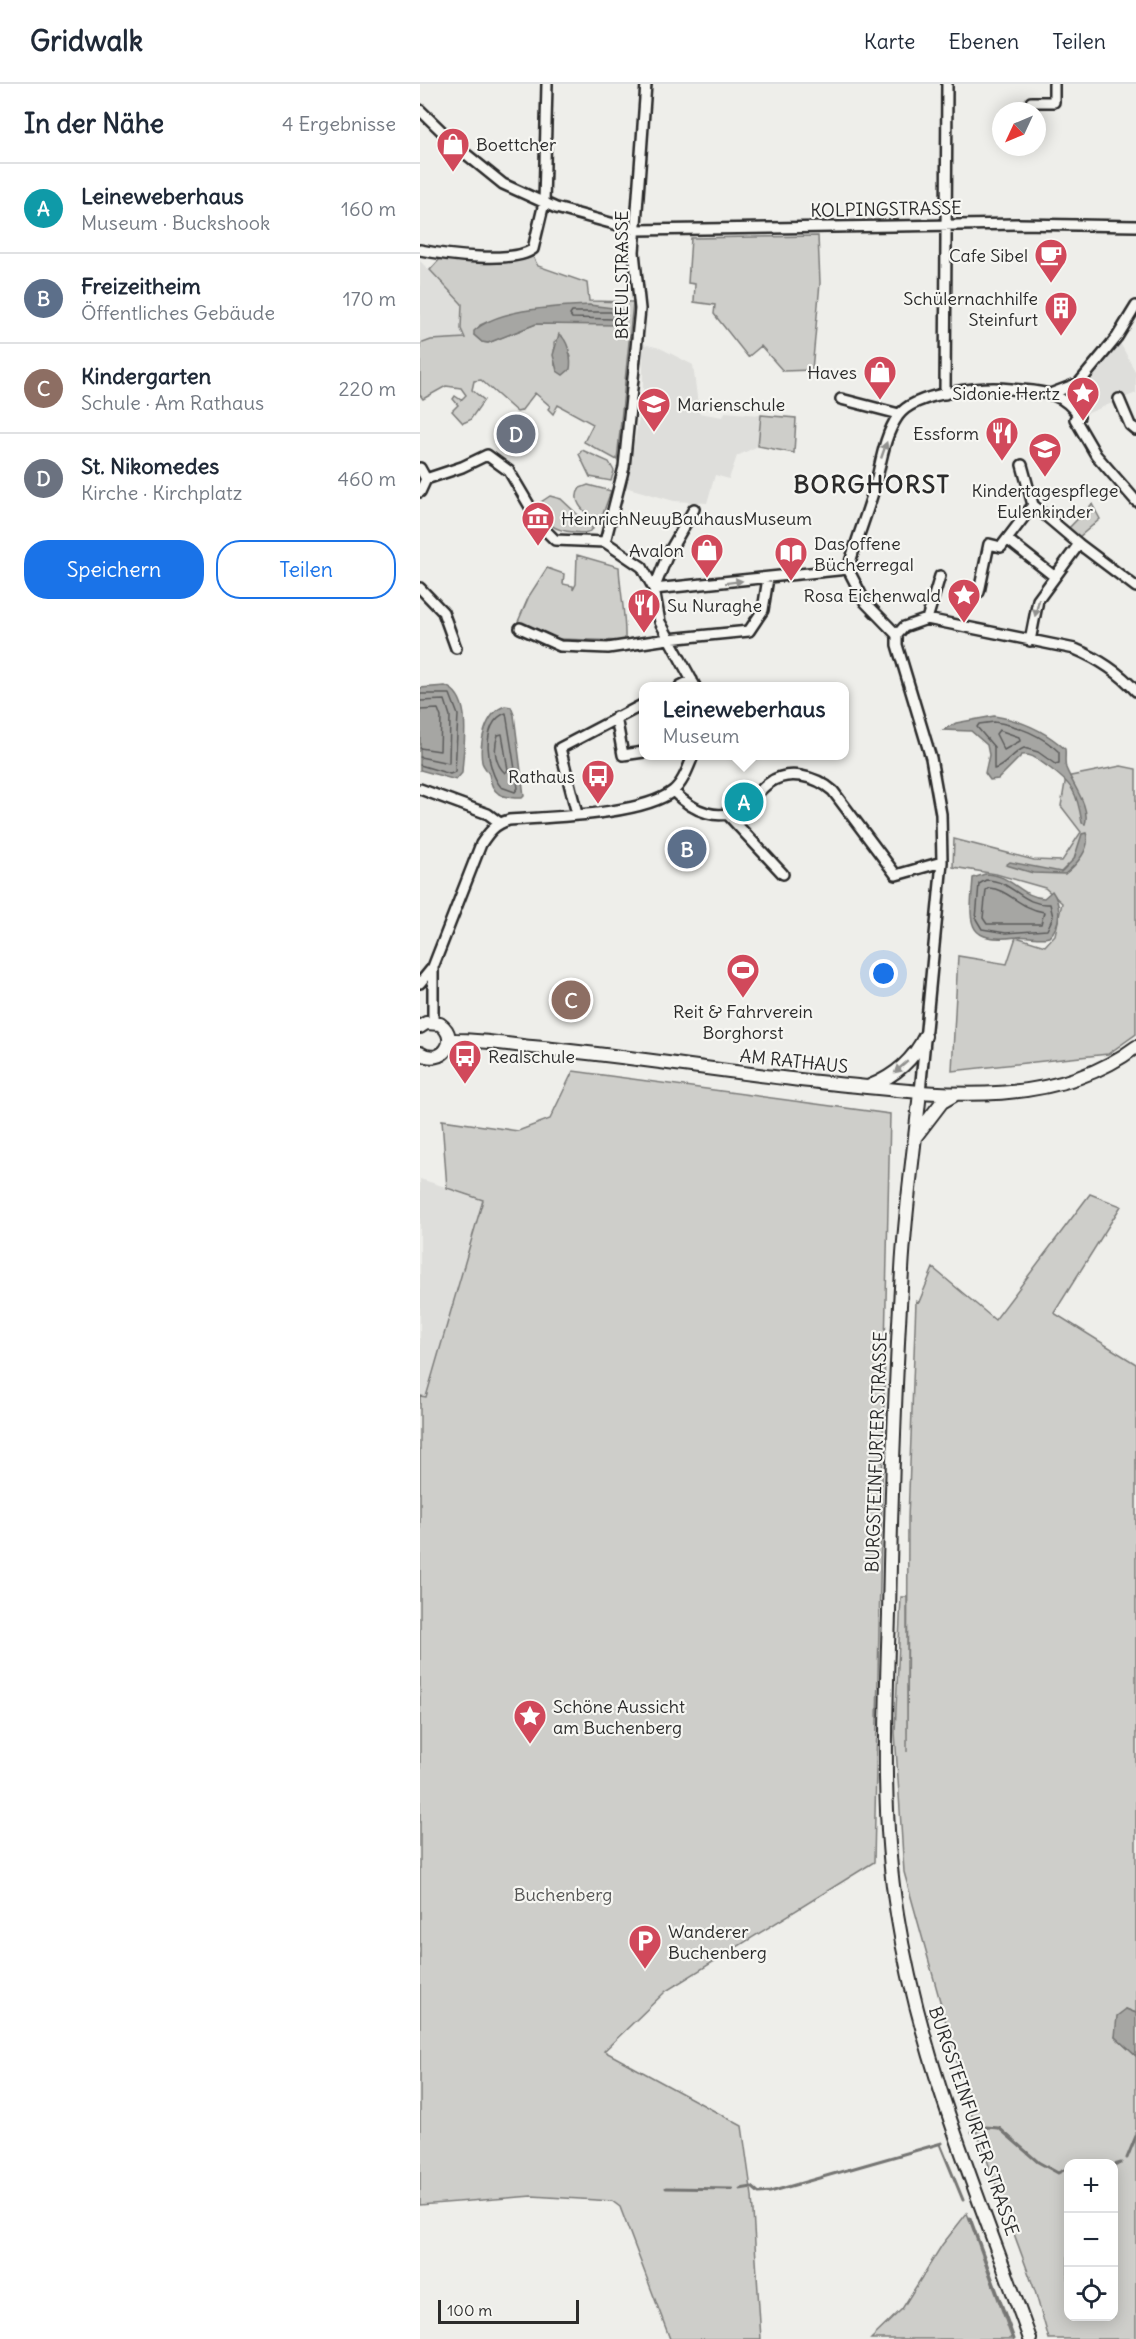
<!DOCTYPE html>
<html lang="de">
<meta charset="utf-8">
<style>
body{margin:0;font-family:Delius,sans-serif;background:#f6f6f7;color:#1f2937}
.controls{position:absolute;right:18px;bottom:18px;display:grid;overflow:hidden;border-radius:12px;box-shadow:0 3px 15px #0003}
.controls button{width:54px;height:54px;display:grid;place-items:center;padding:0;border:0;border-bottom:2px solid #e0e1e3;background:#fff;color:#1f2937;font:30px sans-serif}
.compass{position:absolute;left:572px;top:18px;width:54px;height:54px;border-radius:50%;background:#fff;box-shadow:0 3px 15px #0003;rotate:226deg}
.scale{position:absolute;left:18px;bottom:15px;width:141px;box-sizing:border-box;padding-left:6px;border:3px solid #2b2b2b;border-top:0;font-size:16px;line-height:21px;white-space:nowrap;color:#2b2b2b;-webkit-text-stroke:4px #f6f6f2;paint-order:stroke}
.you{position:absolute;left:464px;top:890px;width:21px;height:21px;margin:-15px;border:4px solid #fff;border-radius:50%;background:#1a73e8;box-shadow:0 0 0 9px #1a73e833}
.badge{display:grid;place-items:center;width:39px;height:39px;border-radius:50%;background:#1a73e8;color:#fff;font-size:20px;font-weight:700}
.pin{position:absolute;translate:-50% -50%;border:3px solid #fff;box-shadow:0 2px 6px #0006}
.popup{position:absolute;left:219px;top:598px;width:210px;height:78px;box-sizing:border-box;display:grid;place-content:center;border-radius:12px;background:#fff;filter:drop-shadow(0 2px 4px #0005);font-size:20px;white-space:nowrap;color:#747a83}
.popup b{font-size:22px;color:#1f2937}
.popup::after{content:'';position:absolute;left:50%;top:100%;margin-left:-12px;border:12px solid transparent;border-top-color:#fff}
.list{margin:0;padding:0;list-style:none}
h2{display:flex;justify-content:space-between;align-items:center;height:78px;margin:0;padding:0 24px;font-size:26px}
h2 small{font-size:20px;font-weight:400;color:#747a83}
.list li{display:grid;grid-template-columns:39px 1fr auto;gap:18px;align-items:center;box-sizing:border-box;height:90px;padding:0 24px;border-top:2px solid #e0e1e3}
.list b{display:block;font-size:22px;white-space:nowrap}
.list p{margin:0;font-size:20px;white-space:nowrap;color:#747a83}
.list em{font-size:20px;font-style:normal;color:#747a83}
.actions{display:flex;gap:12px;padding:18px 24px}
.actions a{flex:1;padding:14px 0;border:2px solid #1a73e8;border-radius:24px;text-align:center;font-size:21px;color:#1a73e8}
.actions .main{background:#1a73e8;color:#fff}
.icon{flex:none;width:33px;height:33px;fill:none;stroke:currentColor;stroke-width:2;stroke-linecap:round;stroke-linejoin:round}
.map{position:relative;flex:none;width:716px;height:2255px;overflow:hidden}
header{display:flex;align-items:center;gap:36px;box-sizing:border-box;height:84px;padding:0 30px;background:#fff;border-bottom:2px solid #e0e1e3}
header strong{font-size:28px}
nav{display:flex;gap:33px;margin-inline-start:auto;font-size:21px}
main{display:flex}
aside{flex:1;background:#fff}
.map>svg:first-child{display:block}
</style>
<header>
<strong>Gridwalk</strong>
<nav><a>Karte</a><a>Ebenen</a><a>Teilen</a></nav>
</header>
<main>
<aside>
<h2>In der Nähe<small>4 Ergebnisse</small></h2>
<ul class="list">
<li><span class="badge" style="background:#0f9aa8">A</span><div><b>Leineweberhaus</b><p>Museum · Buckshook</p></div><em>160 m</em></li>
<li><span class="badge" style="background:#5c6f8a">B</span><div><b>Freizeitheim</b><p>Öffentliches Gebäude</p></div><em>170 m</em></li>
<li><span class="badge" style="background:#8d6e63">C</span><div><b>Kindergarten</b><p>Schule · Am Rathaus</p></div><em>220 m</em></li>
<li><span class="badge" style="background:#6b7280">D</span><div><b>St. Nikomedes</b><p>Kirche · Kirchplatz</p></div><em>460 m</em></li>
</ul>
<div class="actions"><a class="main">Speichern</a><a>Teilen</a></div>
</aside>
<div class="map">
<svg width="716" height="2255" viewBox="0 0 716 2255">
<rect width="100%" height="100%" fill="#eeeeea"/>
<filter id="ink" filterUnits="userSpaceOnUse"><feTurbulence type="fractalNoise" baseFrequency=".0167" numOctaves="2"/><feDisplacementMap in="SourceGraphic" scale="12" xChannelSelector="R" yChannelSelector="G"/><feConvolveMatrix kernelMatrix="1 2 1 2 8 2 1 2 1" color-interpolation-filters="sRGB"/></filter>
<g filter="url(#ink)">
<path fill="#dededb" d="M 0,177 L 42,220 L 41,245 L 46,254 L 11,256 L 0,260 Z
M 697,253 L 716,289 L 716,309 L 659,333 L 630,310 L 651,305 Z
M 223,260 L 240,264 L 273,281 L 279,329 L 303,333 L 305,328 L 341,331 L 338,362 L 317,372 L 309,395 L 295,391 L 287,419 L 254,417 L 205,403 L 223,315 Z
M 0,1095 L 64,1115 L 6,1314 L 0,1312 Z"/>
<path fill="#cececa" stroke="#7c7c7a" stroke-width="1.5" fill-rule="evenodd" d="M 398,152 L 400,199 L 392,286 L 363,287 L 341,262 L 328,273 L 294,230 L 295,221 L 274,218 L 275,200 L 268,199 L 271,154 Z
M 112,171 L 118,182 L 167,199 L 169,217 L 213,218 L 197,376 L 164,358 L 173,340 L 138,321 L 133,330 L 128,325 L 130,322 L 115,309 L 101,327 L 97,328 L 61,296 L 54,297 L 52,306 L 64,316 L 50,336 L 43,339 L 32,327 L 38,321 L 33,315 L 35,312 L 41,316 L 46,311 L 41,304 L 26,302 L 3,315 L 0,311 L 0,260 L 11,256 L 45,254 L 41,245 L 42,220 L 10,186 L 20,175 L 90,176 ZM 112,226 L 123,225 L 205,228 L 201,239 L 116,240 L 68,259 L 62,258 L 54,251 L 60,241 L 67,238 ZM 142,252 L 151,273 L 135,281 L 134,258 Z
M 341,331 L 376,334 L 374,369 L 338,362 Z
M 162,366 L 189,378 L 194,387 L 191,397 L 170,393 L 159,370 Z
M 168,401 L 191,407 L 179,441 C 169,431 149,419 160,404 Z
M 130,412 L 141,415 L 173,445 C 167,450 162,449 154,448 C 130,446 129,440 118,420 Z
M 672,420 L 680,435 L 659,453 L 648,445 Z
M 157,471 L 199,483 C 200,508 206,532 205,557 L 139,555 L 137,559 L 97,540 L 109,512 L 127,484 L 144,490 L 143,500 L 153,502 L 153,506 L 156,500 Z
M 701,682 L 716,685 L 716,950 L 688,970 L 532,987 L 538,872 L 587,880 L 596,853 L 625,862 L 635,851 L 642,819 L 625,804 L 576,790 L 533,783 L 534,755 L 614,776 L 642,777 L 661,748 L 641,722 L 646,693 Z
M 153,987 L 470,1030 L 454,1778 L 246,1907 L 184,1967 L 322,2042 L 332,2112 L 341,2255 L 250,2255 L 200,2123 L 192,2117 L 112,2112 L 0,2121 L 0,1312 L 6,1313 L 63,1116 L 27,1104 L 22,1036 L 98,1047 L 130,1035 Z
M 670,1110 L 701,1122 L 634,1229 L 716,1280 L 716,1929 L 706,1925 L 695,1953 L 716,1972 L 716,2255 L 629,2255 L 615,2207 L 556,2046 L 484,1788 L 475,1648 L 481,1513 L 487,1513 L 487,1668 L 488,1435 L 496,1217 L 499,1218 L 513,1184 L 575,1236 ZM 648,2080 L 698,2081 L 694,2083 L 694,2232 L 648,2232 Z
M 547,2129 L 592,2255 L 451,2255 L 482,2225 L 522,2161 Z"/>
<path fill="#a6a6a3" stroke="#757573" stroke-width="1.5" d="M 169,221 L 201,225 L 205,228 L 198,241 L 116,240 L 68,259 L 62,258 L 54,251 L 54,247 C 79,224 136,223 169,221 Z
M 139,250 C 148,256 152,273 150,285 L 143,291 L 137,287 L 133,271 Z
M 25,602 C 54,612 43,664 42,689 L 36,696 L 0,686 L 0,604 Z
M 85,622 L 91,623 L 94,631 L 104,712 L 102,714 C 94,714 86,714 79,710 C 71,704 71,698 69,690 C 67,686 63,682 62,678 C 59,659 65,629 85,622 Z
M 574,632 C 600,636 625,647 645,665 C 646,671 644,678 646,684 C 652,700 671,723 665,740 L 662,739 C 657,707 653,701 627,682 C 619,677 612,669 602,671 L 578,695 L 570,696 L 565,689 L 569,671 L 567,661 L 551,647 L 523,646 L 536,639 Z
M 666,749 C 672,764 656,781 645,790 L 613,789 L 586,781 L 590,778 L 641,788 L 654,775 L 662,750 Z
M 565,790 C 592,790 600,813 624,814 L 632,807 C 642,821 641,841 629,853 C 618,856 608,851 597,853 C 543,860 550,837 553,794 Z
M 706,1925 L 716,1929 L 716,1972 L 695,1953 L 697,1932 Z"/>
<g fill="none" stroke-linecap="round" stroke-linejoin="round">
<path stroke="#5c5c5b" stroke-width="1.5" d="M 152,228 L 191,228 L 196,232 L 193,235 L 152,234 L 150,231 Z
M 0,610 L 30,610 L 38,631 L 35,688 L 30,690 L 0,681
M 0,617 L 25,616 L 30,632 L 29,679 L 0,673
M 0,626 L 18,625 L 21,633 L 20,667 L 0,664
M 86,629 L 98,704 L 95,708 L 81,703 C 67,687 59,638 86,629 Z
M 574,638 C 597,641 623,652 639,668 L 639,679 L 635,680 L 618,668 L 604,664 C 592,669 586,682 574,685 L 574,663 L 557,643 L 559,640 Z
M 579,646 L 599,653 L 600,657 L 584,666 L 576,650 Z
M 82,650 L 88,686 L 85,689 C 75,680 73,665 78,651 Z
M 566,796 C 593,796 601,822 630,820 L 633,833 L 627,846 L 586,849 L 562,845 L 556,835 L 559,800 Z
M 569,804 C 588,805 599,824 624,828 L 621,840 L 567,840 L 563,834 L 566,806 Z"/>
<path stroke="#757573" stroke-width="3" d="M 552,2048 L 566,2043 L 579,2044 L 618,2078 L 638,2089 L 648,2084
M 520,2060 L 543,2116
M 707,2074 L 716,2052
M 694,2081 L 701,2079
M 246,2104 L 312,2105
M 320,2105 L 332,2103 L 339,2109 L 350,2108 L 522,2059
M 550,2134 L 594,2255"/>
<g stroke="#2b2b2b" stroke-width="14">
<path id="minor" d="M 611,18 L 634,18 L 634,0
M 0,26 L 41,66 L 83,100 L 136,124 L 216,146 L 599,140 L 716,142
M 0,166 C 25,171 94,180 113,165 L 124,119 L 127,0
M 525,310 L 527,0
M 630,310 L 659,299 L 697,253 L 716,222
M 421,315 L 479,330
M 699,315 L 710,341 L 716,346
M 655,335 L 676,371 L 716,417
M 602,381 L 613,421 L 659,460 L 716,503
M 0,384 L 6,395
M 6,395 L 42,383 L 67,371 L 89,387 L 122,443 L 135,456 L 185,458 L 222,483 L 234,505 L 240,538 L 275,602
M 0,408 L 6,395
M 587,455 L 635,493
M 185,458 L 204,383 L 220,225 L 214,168 L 226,0
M 428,485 L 445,518 L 477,551 L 477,561 L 511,674 L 521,730 L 522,778 L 500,1008
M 428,485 C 436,457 447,430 455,402 C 461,379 464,352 478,332 C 495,308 564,302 591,305 C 619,308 643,306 659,333
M 0,504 L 23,528 L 36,564
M 234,505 L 428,485
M 234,505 L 248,470 L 274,425
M 559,508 L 569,460 L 581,463 L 613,421
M 507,535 L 520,492
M 100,544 L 140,562 L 188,564 L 248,555 L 329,547 L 343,526 L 348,494
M 477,551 L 484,543 L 507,535 L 655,565 C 679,575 698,587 716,607
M 610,557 L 618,516 L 659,460
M 260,602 L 272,596
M 196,633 L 203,671 L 224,668
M 0,705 L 68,730 L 80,739
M 253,707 C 272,727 301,741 326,721 C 334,715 340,705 349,699 C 368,685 396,692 413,707 L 476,791 L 522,778
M 157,730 L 140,664 L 224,620
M 308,731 L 363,790
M 0,899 L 13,883
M 13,938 L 13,883 L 61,760 C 69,748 75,740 89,736 C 129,733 223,731 253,707 C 263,699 268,684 273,672"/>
</g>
<g stroke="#2b2b2b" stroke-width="16">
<path id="major" d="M 0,943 L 6,939 L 20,940 C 41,955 22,983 0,969
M 30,956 C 57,955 85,960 112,963 C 211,972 309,989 408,999 C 509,1009 629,1029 716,963
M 450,1002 C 475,992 493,977 505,952
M 500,1008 C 494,1067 485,1127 482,1186 C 475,1301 471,1415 469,1530 C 466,1630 461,1731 477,1830 C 500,1976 560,2116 610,2255
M 496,1052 L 522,1018 L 534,1011"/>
</g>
<use href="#minor" stroke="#f6f6f2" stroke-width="9"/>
<use href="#major" stroke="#f6f6f2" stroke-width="12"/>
</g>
<defs><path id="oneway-solid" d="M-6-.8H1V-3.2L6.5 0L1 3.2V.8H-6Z" transform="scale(1.5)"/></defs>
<g fill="#90908e">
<use href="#oneway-solid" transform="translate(464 366) rotate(-71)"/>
<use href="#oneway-solid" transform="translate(314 498) rotate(-7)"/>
<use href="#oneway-solid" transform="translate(617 524) rotate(104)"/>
<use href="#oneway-solid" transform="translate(481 983) rotate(139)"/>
</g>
</g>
<defs>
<g id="shop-pin" transform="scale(1.725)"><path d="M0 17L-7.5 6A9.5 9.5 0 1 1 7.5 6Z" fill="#d1495b" stroke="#f6f6f2"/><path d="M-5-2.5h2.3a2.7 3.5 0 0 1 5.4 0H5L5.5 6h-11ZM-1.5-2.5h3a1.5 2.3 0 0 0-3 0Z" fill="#fff"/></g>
<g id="cafe-pin" transform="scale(1.725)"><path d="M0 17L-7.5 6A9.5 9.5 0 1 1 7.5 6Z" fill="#d1495b" stroke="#f6f6f2"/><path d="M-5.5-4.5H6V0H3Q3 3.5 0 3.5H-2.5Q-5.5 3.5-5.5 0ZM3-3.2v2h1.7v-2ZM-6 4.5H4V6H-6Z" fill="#fff"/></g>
<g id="building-pin" transform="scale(1.725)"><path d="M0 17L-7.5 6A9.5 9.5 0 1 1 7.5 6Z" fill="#d1495b" stroke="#f6f6f2"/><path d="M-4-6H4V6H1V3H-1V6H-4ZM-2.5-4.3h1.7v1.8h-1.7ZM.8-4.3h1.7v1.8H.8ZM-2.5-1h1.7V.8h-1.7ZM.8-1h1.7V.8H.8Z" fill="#fff"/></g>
<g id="sight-pin" transform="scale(1.725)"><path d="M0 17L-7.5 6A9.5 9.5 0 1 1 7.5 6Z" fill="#d1495b" stroke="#f6f6f2"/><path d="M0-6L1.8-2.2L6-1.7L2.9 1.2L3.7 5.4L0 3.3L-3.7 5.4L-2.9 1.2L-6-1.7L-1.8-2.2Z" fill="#fff"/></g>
<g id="school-pin" transform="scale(1.725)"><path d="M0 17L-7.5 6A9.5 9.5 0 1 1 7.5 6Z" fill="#d1495b" stroke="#f6f6f2"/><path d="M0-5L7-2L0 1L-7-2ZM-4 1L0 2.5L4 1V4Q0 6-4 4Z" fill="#fff"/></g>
<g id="restaurant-pin" transform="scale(1.725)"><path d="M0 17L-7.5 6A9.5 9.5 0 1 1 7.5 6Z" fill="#d1495b" stroke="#f6f6f2"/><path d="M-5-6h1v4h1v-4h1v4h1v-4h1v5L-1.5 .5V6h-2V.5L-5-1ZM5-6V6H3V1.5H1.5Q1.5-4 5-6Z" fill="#fff"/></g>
<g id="museum-pin" transform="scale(1.725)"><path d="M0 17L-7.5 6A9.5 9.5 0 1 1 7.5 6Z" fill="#d1495b" stroke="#f6f6f2"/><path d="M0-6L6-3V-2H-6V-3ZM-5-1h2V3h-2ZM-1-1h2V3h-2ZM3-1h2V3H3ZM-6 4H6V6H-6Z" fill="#fff"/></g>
<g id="library-pin" transform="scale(1.725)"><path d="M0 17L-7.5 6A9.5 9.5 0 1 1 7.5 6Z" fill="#d1495b" stroke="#f6f6f2"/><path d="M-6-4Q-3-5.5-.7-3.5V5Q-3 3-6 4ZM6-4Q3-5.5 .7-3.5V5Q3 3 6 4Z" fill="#fff"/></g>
<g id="bus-pin" transform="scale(1.725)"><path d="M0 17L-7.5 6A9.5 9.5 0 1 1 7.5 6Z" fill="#d1495b" stroke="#f6f6f2"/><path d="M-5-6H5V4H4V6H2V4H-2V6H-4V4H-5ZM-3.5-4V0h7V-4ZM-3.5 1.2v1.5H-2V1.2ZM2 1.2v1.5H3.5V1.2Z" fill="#fff"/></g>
<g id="stadium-pin" transform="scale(1.725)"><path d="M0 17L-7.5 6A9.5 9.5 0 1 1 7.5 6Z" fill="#d1495b" stroke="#f6f6f2"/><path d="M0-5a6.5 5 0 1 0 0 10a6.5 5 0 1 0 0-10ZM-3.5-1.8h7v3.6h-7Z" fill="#fff"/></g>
<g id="parking-pin" transform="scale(1.725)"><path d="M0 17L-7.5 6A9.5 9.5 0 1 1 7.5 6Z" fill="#d1495b" stroke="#f6f6f2"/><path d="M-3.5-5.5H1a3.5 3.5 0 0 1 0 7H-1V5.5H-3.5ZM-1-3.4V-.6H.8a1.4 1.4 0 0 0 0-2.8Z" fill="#fff"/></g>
</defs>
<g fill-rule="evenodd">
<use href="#shop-pin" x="33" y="60"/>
<use href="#cafe-pin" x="631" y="171"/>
<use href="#building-pin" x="641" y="224"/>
<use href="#shop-pin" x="460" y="288"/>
<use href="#sight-pin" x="663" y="309"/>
<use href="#school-pin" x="234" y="320"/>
<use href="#restaurant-pin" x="582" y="349"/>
<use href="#school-pin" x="625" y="365"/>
<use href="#museum-pin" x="118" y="434"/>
<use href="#shop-pin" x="287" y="466"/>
<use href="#library-pin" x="371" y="469"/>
<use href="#sight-pin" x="544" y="511"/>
<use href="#restaurant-pin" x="224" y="521"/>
<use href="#bus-pin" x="178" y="692"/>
<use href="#stadium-pin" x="323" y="886"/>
<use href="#bus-pin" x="45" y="972"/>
<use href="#sight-pin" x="110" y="1632"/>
<use href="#parking-pin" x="225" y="1857"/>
</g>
<g text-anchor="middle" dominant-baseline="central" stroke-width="4.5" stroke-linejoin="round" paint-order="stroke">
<g font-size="18" fill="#2b2b2b" stroke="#f6f6f2" text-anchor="start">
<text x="56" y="60">Boettcher</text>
<text x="608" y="171" text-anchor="end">Cafe Sibel</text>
<text x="618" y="214" text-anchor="end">Schülernachhilfe<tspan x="618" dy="21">Steinfurt</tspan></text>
<text x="437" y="288" text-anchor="end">Haves</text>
<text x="640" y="309" text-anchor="end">Sidonie Hertz</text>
<text x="257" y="320">Marienschule</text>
<text x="559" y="349" text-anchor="end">Essform</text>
<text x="625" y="406" text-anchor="middle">Kindertagespflege<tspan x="625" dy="21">Eulenkinder</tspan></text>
<text x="141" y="434">HeinrichNeuyBauhausMuseum</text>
<text x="394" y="459">Das offene<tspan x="394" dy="21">Bücherregal</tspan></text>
<text x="264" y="466" text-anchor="end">Avalon</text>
<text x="521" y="511" text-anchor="end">Rosa Eichenwald</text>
<text x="247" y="521">Su Nuraghe</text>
<text x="155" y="692" text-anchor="end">Rathaus</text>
<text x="323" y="927" text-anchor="middle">Reit &amp; Fahrverein<tspan x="323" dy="21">Borghorst</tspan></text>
<text x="68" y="972">Realschule</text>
<text x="133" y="1622">Schöne Aussicht<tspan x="133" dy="21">am Buchenberg</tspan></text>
<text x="248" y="1847">Wanderer<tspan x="248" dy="21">Buchenberg</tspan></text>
</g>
<g font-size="18" fill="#2b2b2b" stroke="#f6f6f2">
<text transform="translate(466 125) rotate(-1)">KOLPINGSTRASSE</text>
<text transform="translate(201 191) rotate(-90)">BREULSTRASSE</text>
<text transform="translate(374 977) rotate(6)">AM RATHAUS</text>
<text transform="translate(456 1368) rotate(-88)">BURGSTEINFURTER STRASSE</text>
<text transform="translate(554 2037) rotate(71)">BURGSTEINFURTER STRASSE</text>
</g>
<g font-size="18" fill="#545453" stroke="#f6f6f2">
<text x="143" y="1810">Buchenberg</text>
</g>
<g font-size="24" font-weight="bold" letter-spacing="1.5" fill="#2b2b2b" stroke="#f6f6f2">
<text x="452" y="400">BORGHORST</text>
</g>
</g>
</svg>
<div class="controls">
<button>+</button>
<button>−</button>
<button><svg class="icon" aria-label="locate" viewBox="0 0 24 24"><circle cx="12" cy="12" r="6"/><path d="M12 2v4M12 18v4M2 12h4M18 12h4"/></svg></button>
</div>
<svg class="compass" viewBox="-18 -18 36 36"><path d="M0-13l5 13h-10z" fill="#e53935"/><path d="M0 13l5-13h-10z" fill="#747a83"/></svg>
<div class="scale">100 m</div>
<div class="you"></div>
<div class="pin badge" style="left:324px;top:718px;background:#0f9aa8">A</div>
<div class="popup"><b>Leineweberhaus</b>Museum</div>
<div class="pin badge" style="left:267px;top:765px;background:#5c6f8a">B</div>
<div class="pin badge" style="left:151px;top:916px;background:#8d6e63">C</div>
<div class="pin badge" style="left:96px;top:350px;background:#6b7280">D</div>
</div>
</main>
